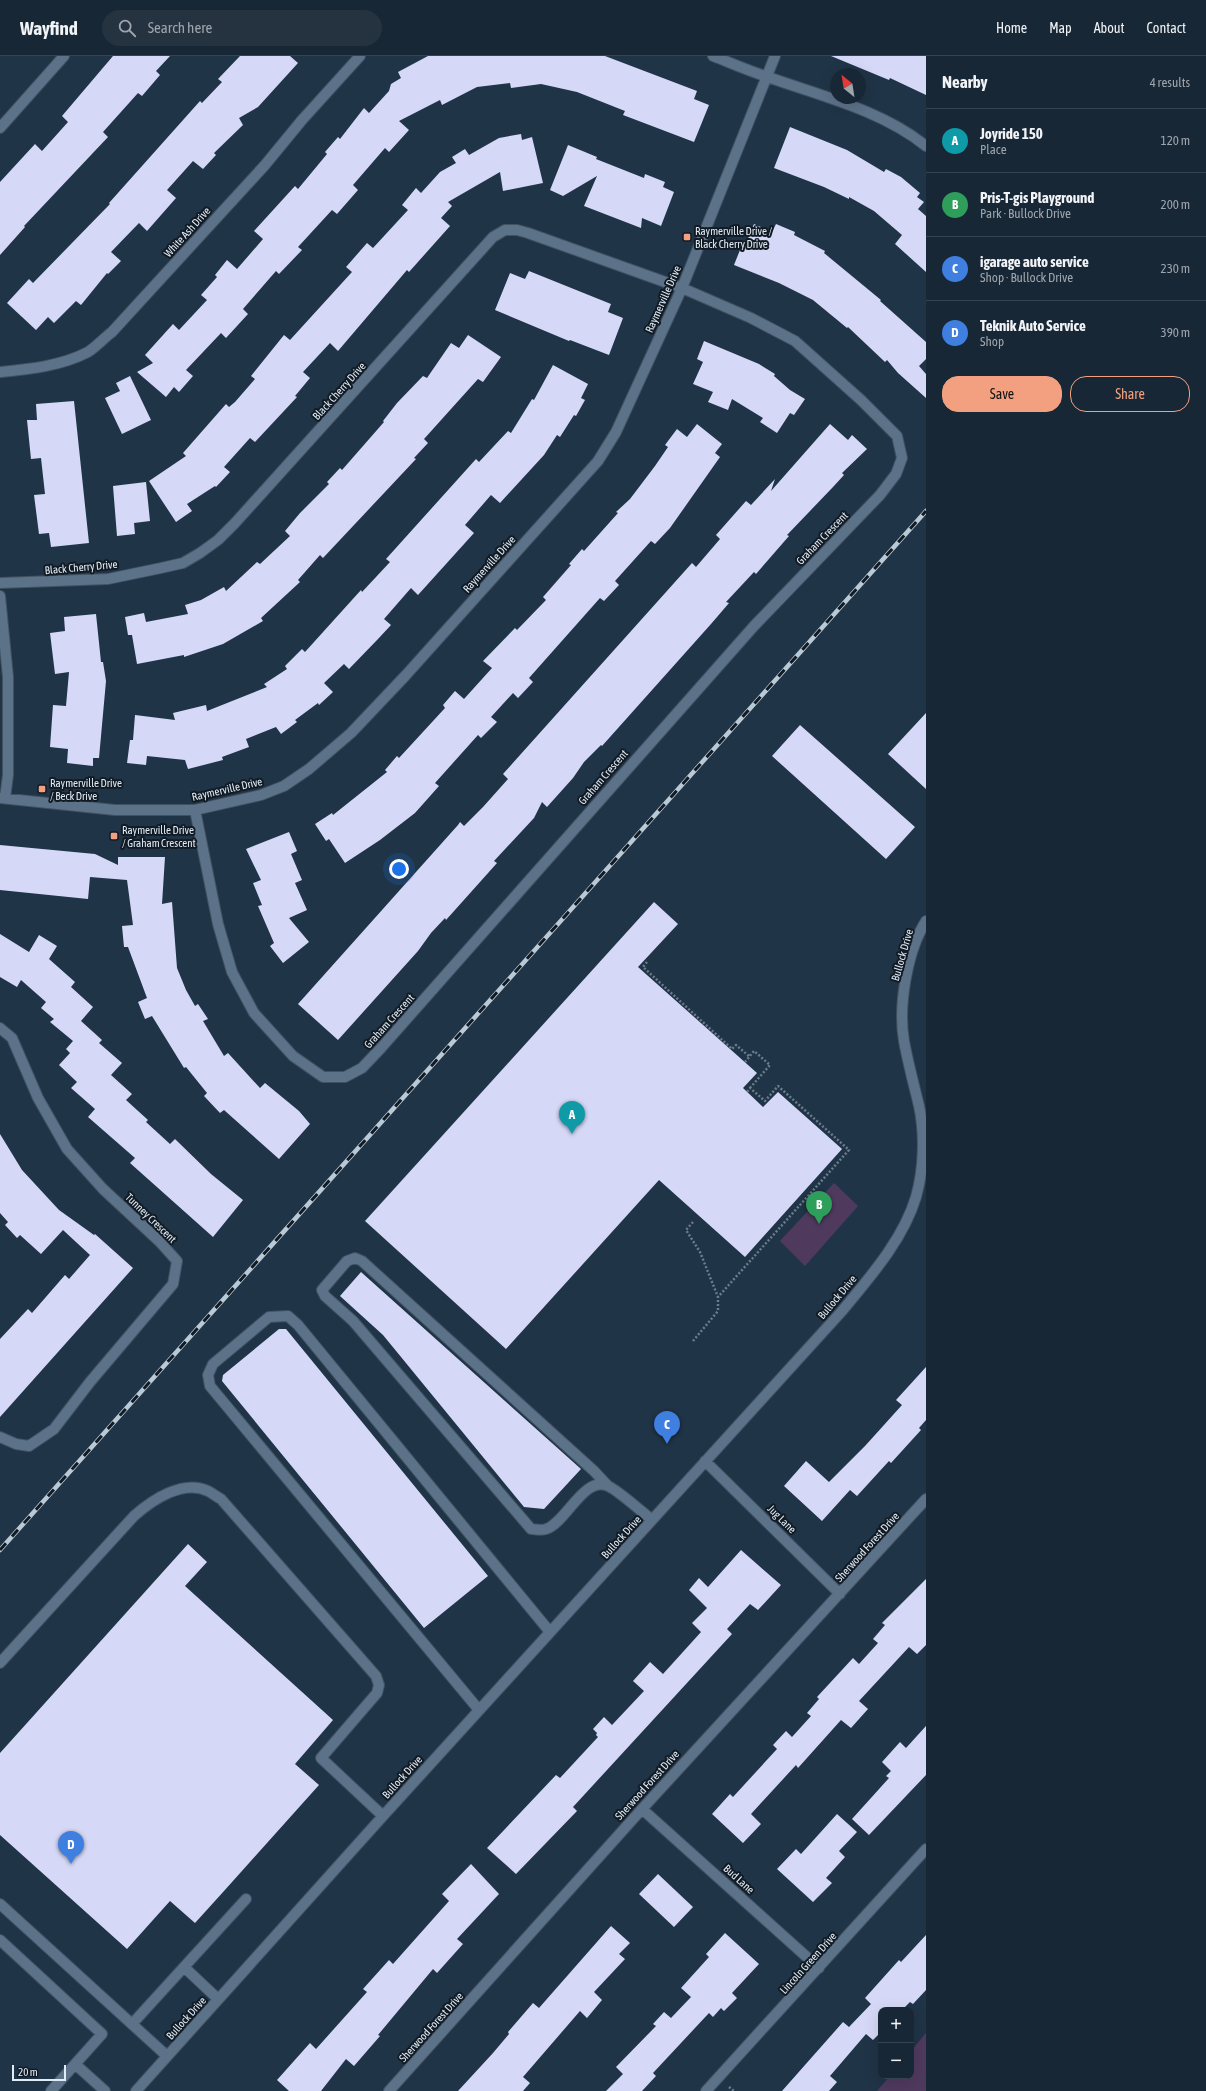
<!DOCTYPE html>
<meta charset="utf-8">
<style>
body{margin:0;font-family:"Asap Condensed",sans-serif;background:#253341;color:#f1f3f6}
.controls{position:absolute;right:12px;bottom:12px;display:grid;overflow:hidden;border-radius:8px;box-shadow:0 4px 16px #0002}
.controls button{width:36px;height:36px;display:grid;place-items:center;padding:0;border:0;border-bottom:1px solid #364450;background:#182735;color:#f1f3f6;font:20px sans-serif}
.compass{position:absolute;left:830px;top:12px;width:36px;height:36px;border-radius:50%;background:#182735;box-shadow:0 4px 16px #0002;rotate:330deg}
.scale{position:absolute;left:12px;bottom:10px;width:54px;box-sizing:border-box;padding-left:4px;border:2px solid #e0edf9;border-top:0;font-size:11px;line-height:14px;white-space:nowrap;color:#e0edf9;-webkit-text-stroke:3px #121b24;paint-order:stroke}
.you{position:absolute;left:399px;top:813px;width:14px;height:14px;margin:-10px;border:3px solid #fff;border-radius:50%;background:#1a73e8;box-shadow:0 0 0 6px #1a73e833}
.badge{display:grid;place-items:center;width:26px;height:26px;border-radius:50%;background:#f2a080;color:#fff;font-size:13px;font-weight:700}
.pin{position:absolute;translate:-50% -33px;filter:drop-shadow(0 1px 2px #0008)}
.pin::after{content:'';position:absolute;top:21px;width:14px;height:12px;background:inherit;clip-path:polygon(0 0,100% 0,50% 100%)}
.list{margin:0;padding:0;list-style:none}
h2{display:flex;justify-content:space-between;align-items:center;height:52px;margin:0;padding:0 16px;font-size:17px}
h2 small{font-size:13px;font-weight:400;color:#9fa5ad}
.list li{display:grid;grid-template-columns:26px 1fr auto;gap:12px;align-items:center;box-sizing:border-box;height:64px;padding:0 16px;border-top:1px solid #364450}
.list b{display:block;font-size:15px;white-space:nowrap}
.list p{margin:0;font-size:13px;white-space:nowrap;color:#9fa5ad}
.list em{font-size:13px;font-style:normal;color:#9fa5ad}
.actions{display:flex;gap:8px;padding:12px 16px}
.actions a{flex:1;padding:9px 0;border:1px solid #f2a080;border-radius:16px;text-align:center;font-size:14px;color:#f2a080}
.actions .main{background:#f2a080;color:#111}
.icon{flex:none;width:22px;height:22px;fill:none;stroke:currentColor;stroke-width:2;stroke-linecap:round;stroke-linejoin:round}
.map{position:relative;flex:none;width:926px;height:2035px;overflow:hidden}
header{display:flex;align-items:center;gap:24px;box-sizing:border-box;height:56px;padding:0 20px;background:#182735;border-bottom:1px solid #364450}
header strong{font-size:19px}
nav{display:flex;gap:22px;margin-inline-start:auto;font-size:14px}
.search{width:280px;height:36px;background:#253341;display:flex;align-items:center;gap:10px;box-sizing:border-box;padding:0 14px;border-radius:22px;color:#9fa5ad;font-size:15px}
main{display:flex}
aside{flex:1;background:#182735}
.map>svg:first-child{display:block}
</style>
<header>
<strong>Wayfind</strong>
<div class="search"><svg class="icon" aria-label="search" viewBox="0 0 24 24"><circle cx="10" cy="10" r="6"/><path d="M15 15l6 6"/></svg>Search here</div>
<nav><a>Home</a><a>Map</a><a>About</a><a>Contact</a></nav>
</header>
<main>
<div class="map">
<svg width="926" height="2035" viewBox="0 0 926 2035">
<rect width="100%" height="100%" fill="#203447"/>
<path fill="#4f3a5e" d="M 834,1127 L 858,1150 L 805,1210 L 780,1185 Z
M 926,1977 L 926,2035 L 877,2035 L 890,2020 L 911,2020 L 911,1995 Z"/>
<path fill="#d5d9f7" d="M 113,0 L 170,0 L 156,15 L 160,19 L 142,40 L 138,37 L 103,76 L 108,81 L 24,170 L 25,171 L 0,199 L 0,126 L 35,88 L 42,95 L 68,66 L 62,60 Z
M 240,0 L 290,0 L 298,7 L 258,51 L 239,62 L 243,69 L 214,97 L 216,99 L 203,113 L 193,105 L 167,134 L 176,142 L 147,175 L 139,167 L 111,196 L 121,205 L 108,218 L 107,217 L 81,249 L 76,245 L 54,267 L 48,261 L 36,274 L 7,247 L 29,223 L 33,227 L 110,148 L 109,147 L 200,45 L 202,47 L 222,26 L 218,23 Z
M 428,0 L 605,0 L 697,35 L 694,43 L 709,49 L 694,86 L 623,59 L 625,55 L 577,36 L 541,28 L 511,32 L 510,27 L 477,31 L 442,49 L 440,44 L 399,65 L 409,74 L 389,96 L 385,92 L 353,129 L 358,134 L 337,158 L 332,154 L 298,191 L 302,194 L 279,218 L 276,215 L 243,253 L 248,258 L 226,282 L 221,277 L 186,314 L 193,320 L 179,336 L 174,331 L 166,341 L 137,316 L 153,307 L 145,299 L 173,268 L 179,274 L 207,244 L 201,239 L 217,221 L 215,219 L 227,204 L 237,213 L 263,183 L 254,175 L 295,130 L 298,133 L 327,98 L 325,96 L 338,81 L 340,83 L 364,52 L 369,57 L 389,35 L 391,28 L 401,22 L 398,16 Z
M 831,0 L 926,0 L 926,39 L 890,22 L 889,24 Z
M 790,71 L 847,94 L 884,116 L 886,113 L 901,121 L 920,137 L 917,141 L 924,146 L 918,153 L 926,160 L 926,216 L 895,188 L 902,179 L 874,155 L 849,141 L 849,143 L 824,131 L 774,112 Z
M 521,78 L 522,84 L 532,81 L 543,127 L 503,135 L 500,116 L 448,146 L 452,150 L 441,162 L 450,170 L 409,216 L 407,214 L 338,295 L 330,287 L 303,316 L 310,322 L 295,340 L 297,341 L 255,386 L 250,382 L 224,411 L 230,416 L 216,431 L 215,430 L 187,448 L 192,455 L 176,466 L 149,425 L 186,400 L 183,397 L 226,348 L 229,351 L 235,346 L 255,323 L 251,320 L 284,279 L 290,284 L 352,216 L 346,211 L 367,187 L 373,192 L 408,154 L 402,149 L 416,132 L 421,137 L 440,116 L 456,107 L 452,101 L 465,93 L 469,99 L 499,82 Z
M 568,89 L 597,101 L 596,103 L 644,122 L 645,118 L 665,126 L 663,131 L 674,136 L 661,170 L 642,162 L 641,172 L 584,150 L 597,120 L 563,140 L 550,134 Z
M 754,168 L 772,176 L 776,168 L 795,176 L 794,179 L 825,195 L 824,197 L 881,244 L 880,245 L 926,286 L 926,303 L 919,310 L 926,318 L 926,342 L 898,317 L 887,304 L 885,306 L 848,271 L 847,272 L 813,244 L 779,227 L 734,209 L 744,184 L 747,185 Z
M 529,215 L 611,248 L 608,256 L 623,262 L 609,299 L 570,284 L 569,285 L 495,254 L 510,217 L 525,223 Z
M 468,279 L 501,301 L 483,326 L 478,323 L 424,383 L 428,387 L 414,402 L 416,403 L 323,502 L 320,499 L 298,524 L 300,526 L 261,562 L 263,565 L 223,588 L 184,601 L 184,599 L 137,608 L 132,579 L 128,579 L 125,561 L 144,557 L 146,566 L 188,558 L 185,549 L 201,544 L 224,531 L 226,535 L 257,506 L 260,508 L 290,480 L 285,475 L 300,457 L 329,428 L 327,426 L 340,412 L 342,414 L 384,366 L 383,365 L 397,347 L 423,320 L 427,322 L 451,287 L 459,292 Z
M 704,285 L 759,308 L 775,318 L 774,320 L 790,334 L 805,343 L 794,359 L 790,357 L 777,377 L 760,366 L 763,362 L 732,343 L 728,354 L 708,346 L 713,336 L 693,328 L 703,306 L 697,303 Z
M 553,309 L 588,328 L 581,342 L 585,344 L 576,360 L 574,359 L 560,381 L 557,379 L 544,399 L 500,447 L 491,439 L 465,469 L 474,477 L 418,539 L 411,532 L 384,563 L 391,569 L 378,583 L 349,613 L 344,608 L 324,627 L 333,636 L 319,649 L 318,647 L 295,664 L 297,666 L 281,678 L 276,671 L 246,683 L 249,691 L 222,701 L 223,704 L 188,713 L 185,704 L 147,700 L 146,709 L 127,707 L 130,684 L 133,684 L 135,659 L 175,664 L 173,657 L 206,649 L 207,655 L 267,631 L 264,628 L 287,613 L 285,610 L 302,593 L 305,596 L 361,534 L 362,536 L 390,506 L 386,503 L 476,403 L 479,406 L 508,375 L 511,377 L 532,343 L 534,344 Z
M 130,320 L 151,364 L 122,378 L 105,342 L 120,335 L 116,327 Z
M 74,345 L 89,487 L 51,491 L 49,477 L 39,478 L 34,439 L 45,438 L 41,402 L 31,403 L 27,364 L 37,364 L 36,348 Z
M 697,368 L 722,388 L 715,397 L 720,401 L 670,472 L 655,488 L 651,485 L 615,525 L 619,529 L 604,545 L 600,542 L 529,622 L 533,626 L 518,642 L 513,637 L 491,661 L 497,666 L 481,682 L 478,679 L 435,727 L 439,730 L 415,757 L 380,784 L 345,807 L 329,783 L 326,785 L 315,768 L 332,757 L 333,759 L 387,716 L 385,714 L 397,700 L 399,702 L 445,652 L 443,649 L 455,635 L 464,643 L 492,612 L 483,605 L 515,572 L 517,574 L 546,544 L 543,541 L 571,509 L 569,508 L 582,493 L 584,495 L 618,457 L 616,456 L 630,443 L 655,410 L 668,391 L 665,389 L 677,373 L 687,381 Z
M 830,368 L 848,384 L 852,379 L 867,393 L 842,417 L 844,419 L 833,431 L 787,479 L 789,480 L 756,518 L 754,516 L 726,546 L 729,547 L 711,568 L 602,690 L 601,689 L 584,706 L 573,722 L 547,751 L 542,746 L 534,762 L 494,805 L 497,807 L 446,864 L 445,862 L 431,877 L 418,895 L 338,984 L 298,948 L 458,769 L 460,766 L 464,770 L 483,751 L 508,723 L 503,718 L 692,507 L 696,511 L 720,483 L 716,479 L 746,445 L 751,449 L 775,423 L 771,435 Z
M 146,426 L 150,465 L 134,467 L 135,478 L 117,480 L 113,430 Z
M 96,558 L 101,606 L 103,606 L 106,625 L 99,702 L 93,702 L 93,710 L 67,707 L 68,693 L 50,691 L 53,649 L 66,650 L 69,616 L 55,618 L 50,577 L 65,575 L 64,561 Z
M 926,657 L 926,733 L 888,698 Z
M 800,669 L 915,771 L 886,803 L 772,700 Z
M 289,776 L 297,795 L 291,798 L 302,824 L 295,827 L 307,854 L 289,862 L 309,886 L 283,907 L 270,890 L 274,887 L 258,850 L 262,849 L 253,827 L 261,824 L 246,793 Z
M 0,789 L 95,798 L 118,809 L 118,801 L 165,801 L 162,848 L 172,846 L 177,912 L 186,934 L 195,950 L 198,948 L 208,963 L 203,965 L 224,1000 L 228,997 L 260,1032 L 265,1027 L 299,1055 L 310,1068 L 279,1103 L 224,1054 L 220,1057 L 204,1040 L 207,1037 L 186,1011 L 184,1012 L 152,960 L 145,963 L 138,946 L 147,942 L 128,891 L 124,891 L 122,870 L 133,869 L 127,824 L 90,821 L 88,843 L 0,834 Z
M 654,846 L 678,868 L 638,911 L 757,1017 L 743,1032 L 763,1051 L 778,1036 L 842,1093 L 745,1201 L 659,1124 L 506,1293 L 365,1165 Z
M 0,878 L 29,896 L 39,879 L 57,890 L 49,903 L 75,926 L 71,931 L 93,951 L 81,965 L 102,984 L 99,987 L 122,1007 L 111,1019 L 132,1038 L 126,1044 L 148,1064 L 146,1066 L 170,1088 L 175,1083 L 211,1118 L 243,1144 L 213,1181 L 130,1107 L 135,1102 L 88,1061 L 95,1053 L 71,1032 L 77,1026 L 59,1009 L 70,997 L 66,993 L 73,985 L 50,966 L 54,963 L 41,952 L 46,946 L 21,924 L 17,931 L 0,921 Z
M 0,1078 L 22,1114 L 59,1154 L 94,1179 L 95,1178 L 133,1212 L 0,1361 L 0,1283 L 28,1253 L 32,1257 L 65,1219 L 69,1223 L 90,1199 L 63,1174 L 41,1198 L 20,1179 L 17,1182 L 5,1169 L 8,1166 L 0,1157 Z
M 361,1216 L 581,1413 L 544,1453 L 524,1451 L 383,1279 L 340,1240 Z
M 279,1273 L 286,1273 L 488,1520 L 424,1572 L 222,1325 L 223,1319 Z
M 926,1311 L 926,1364 L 919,1372 L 921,1374 L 891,1407 L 889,1405 L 857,1440 L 850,1434 L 822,1465 L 784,1430 L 806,1405 L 829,1426 L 865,1390 L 902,1349 L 896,1344 Z
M 188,1488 L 207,1506 L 185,1530 L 333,1664 L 295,1708 L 319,1729 L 224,1835 L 195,1867 L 170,1845 L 127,1893 L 0,1779 L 0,1697 Z
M 741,1494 L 781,1529 L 758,1554 L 750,1548 L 727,1573 L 732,1578 L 573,1751 L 577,1755 L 516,1818 L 487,1792 L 556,1719 L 560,1722 L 598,1681 L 596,1679 L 597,1677 L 593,1673 L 604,1661 L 612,1669 L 644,1635 L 633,1625 L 650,1606 L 663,1618 L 701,1576 L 692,1567 L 707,1552 L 689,1534 L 699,1522 L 708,1531 Z
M 926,1523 L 926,1589 L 917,1598 L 909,1591 L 859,1645 L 868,1653 L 851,1672 L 841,1664 L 798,1712 L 796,1709 L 751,1758 L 761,1768 L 743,1787 L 712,1758 L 730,1738 L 733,1741 L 777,1693 L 773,1689 L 786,1675 L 792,1681 L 811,1660 L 807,1657 L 819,1643 L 817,1641 L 853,1602 L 859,1608 L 878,1587 L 873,1583 L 885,1569 L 882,1567 Z
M 926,1670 L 926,1719 L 869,1779 L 852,1763 L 889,1722 L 886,1720 L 891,1715 L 882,1706 L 900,1686 L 906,1692 Z
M 837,1758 L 857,1776 L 839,1795 L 845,1801 L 826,1822 L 832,1827 L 813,1846 L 777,1813 L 796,1793 L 801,1798 Z
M 471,1808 L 499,1838 L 457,1883 L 463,1888 L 437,1917 L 433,1913 L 378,1979 L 380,1980 L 354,2010 L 346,2003 L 321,2035 L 289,2035 L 277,2024 L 310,1987 L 316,1993 L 367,1936 L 363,1933 L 389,1904 L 393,1908 L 449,1845 L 442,1838 Z
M 658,1818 L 693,1851 L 674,1871 L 639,1838 Z
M 611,1870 L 630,1887 L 619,1898 L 625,1903 L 594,1936 L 602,1944 L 587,1962 L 580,1955 L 523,2021 L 530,2027 L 523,2035 L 458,2035 L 493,1997 L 509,1978 L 508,1976 L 533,1947 L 539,1952 Z
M 725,1877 L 759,1908 L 732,1937 L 737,1942 L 724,1955 L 721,1952 L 713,1961 L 709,1957 L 653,2017 L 656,2020 L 642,2035 L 606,2035 L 623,2018 L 616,2011 L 656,1970 L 653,1968 L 664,1956 L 671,1962 L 691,1941 L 681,1932 L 709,1901 L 706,1898 Z
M 926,1879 L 926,1934 L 913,1948 L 910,1946 L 902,1954 L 881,1954 L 881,1976 L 873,1984 L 866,1978 L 830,2020 L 837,2026 L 829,2035 L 782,2035 L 843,1966 L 849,1971 L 871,1948 L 865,1942 L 899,1904 L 901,1906 Z"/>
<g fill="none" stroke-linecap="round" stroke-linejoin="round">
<g stroke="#405262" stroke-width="12">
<path id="minor" d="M 713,0 C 731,7 749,15 768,21 C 821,40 881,54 926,90
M 0,72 L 64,0
M 0,316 C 30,313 61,310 88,296 C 96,291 104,282 112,276 L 265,109 L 302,64 L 360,0
M 0,527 L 108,523 L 161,512 L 183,507 L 200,497 L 218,484 L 235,467 L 493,181 L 505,174 L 517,174 L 528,177 L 682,232 L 751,262 L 795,285 L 861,344 L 897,380 L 902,402 L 896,418 L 880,439 L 754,570 L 381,992 L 362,1012 L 345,1021 L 323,1021 L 293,1000 L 254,957 L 232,916 L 218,868 L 195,754
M 0,540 L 8,621 L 8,719 L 5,742
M 0,742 L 115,754 L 195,754 L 261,739 L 284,730 L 309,713 L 351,677 L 406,619 L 598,405 L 616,376 L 682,232 L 775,0
M 0,972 L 12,982 L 38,1042 L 67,1093 L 103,1133 L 159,1185 L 177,1205 L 173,1228 L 90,1326 L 54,1373 L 29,1390 L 16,1388 L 0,1381
M 705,1405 L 840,1538
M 608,1430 L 594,1415 L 362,1205 L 355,1202 L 347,1205 L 322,1234 L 325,1240 L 353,1265 L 531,1473 C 536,1473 542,1475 546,1473 C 566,1467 584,1419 608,1430 C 619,1435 642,1456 652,1464
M 0,1607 L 134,1460 C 152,1444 183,1423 208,1435 C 212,1437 217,1441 221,1443 L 376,1620 L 379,1629 L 377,1637 L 321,1702 L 383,1760
M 479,1654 L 210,1330 L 208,1319 L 213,1308 L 269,1261 L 288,1260 L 298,1269 L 550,1576
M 642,1753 L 819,1912
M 0,1848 L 167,2000
M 0,1884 L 102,1978 L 51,2035
M 184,1911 L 218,1943
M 132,1968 L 246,1843
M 75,2008 L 105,2035
M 136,2035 L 383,1760 L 842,1255 C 870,1221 903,1184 916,1141 C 924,1113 925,1078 919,1050 C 914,1029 908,1007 904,985 C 898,950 907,895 926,865
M 389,2035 L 642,1753 L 926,1443
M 706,2035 L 926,1793"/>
</g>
<path stroke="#6b7c8d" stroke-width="2.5" stroke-dasharray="2 2" stroke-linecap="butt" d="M 647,906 L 643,911 L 732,993 L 736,989 L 750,1001
M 745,1006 L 754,995 L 770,1009 L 750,1032
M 693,1166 L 686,1174 L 700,1196 L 718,1241
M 693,1285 L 718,1255 L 718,1241 L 849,1094 L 778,1030 L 765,1045 L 750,1032 L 747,1036
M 729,2031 L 734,2035"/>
<use href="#minor" stroke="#5c7288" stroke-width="10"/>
<g stroke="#bac9d6" stroke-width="4.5">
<path id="rail" d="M 0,1494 L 926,455"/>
</g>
<use href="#rail" stroke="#121b24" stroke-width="3" stroke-dasharray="9" stroke-linecap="butt"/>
</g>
<g fill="#f2a080" stroke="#121b24" stroke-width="1.5">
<rect x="683" y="177" width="8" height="8" rx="2"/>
<rect x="38" y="729" width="8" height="8" rx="2"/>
<rect x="110" y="776" width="8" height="8" rx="2"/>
</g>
<g text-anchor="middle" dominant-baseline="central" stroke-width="4" stroke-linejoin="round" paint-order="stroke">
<g font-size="11" fill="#e0edf9" stroke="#121b24" text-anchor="start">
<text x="695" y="175">Raymerville Drive /<tspan x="695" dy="13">Black Cherry Drive</tspan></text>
<text x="50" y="727">Raymerville Drive<tspan x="50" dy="13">/ Beck Drive</tspan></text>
<text x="122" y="774">Raymerville Drive<tspan x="122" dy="13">/ Graham Crescent</tspan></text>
</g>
<g font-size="11" fill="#e0edf9" stroke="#121b24">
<text transform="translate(187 176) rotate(-48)">White Ash Drive</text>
<text transform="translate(663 243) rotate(-66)">Raymerville Drive</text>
<text transform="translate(339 335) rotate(-48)">Black Cherry Drive</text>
<text transform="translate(822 482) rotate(-46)">Graham Crescent</text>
<text transform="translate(489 508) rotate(-48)">Raymerville Drive</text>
<text transform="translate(81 511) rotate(-5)">Black Cherry Drive</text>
<text transform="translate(603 721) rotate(-49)">Graham Crescent</text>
<text transform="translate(227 733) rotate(-13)">Raymerville Drive</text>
<text transform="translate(902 899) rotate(-74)">Bullock Drive</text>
<text transform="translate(389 965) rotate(-48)">Graham Crescent</text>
<text transform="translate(151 1162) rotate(44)">Tunney Crescent</text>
<text transform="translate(837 1241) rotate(-50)">Bullock Drive</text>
<text transform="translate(782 1463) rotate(45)">Jug Lane</text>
<text transform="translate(621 1481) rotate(-48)">Bullock Drive</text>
<text transform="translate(867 1491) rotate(-48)">Sherwood Forest Drive</text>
<text transform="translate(402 1721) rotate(-48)">Bullock Drive</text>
<text transform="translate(647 1729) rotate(-48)">Sherwood Forest Drive</text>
<text transform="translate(739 1823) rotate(42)">Bud Lane</text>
<text transform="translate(808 1907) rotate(-48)">Lincoln Green Drive</text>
<text transform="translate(186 1962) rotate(-48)">Bullock Drive</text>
<text transform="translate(431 1971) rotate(-48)">Sherwood Forest Drive</text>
</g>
</g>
</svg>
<div class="controls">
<button>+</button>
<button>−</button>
</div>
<svg class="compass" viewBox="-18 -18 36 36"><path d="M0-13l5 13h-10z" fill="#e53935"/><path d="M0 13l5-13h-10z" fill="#9fa5ad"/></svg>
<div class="scale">20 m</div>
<div class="you"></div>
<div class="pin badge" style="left:572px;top:1078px;background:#0f9aa8">A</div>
<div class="pin badge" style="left:819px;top:1168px;background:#2e9e5b">B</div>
<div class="pin badge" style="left:667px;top:1388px;background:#3f7fe0">C</div>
<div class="pin badge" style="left:71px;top:1808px;background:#3f7fe0">D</div>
</div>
<aside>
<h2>Nearby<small>4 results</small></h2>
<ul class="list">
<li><span class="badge" style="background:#0f9aa8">A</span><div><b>Joyride 150</b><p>Place</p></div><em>120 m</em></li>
<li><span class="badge" style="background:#2e9e5b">B</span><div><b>Pris-T-gis Playground</b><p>Park · Bullock Drive</p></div><em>200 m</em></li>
<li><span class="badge" style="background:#3f7fe0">C</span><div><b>igarage auto service</b><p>Shop · Bullock Drive</p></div><em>230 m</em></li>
<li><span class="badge" style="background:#3f7fe0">D</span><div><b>Teknik Auto Service</b><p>Shop</p></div><em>390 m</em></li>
</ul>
<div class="actions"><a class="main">Save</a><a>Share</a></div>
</aside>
</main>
